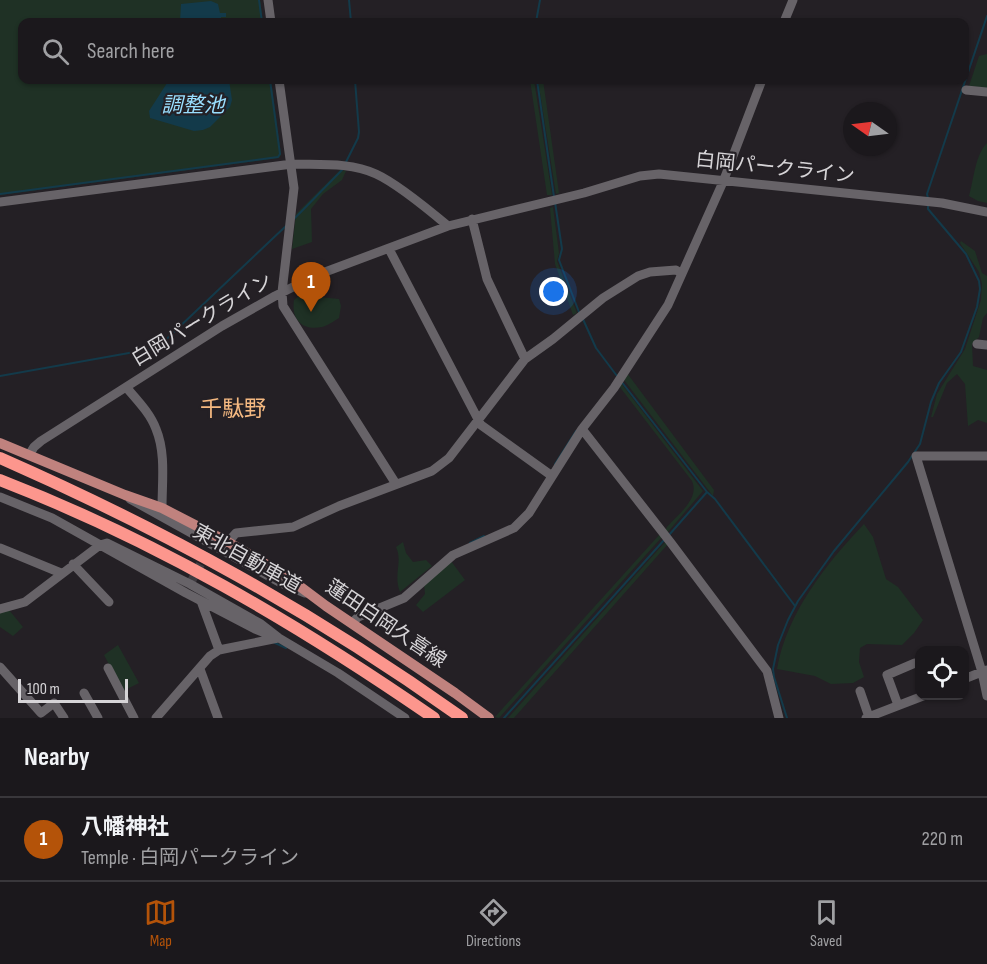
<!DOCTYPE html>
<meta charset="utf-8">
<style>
body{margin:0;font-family:"Sofia Sans Condensed","Noto Sans JP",sans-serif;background:#282529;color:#f1f3f6}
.controls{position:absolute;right:18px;bottom:18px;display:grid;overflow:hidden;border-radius:12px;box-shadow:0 2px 4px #0004}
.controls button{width:54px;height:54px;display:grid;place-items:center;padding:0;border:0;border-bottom:2px solid #39373b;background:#1b181c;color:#f1f3f6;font:30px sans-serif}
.compass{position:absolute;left:843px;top:102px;width:54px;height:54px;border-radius:50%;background:#1b181c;box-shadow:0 2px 4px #0004;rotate:284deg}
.scale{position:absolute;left:18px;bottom:15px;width:110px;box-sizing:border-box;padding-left:6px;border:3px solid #d6d4d7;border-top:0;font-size:16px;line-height:21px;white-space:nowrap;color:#d6d4d7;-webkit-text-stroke:4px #242025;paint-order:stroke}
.you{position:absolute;left:554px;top:292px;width:21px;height:21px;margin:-15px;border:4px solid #fff;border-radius:50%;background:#1a73e8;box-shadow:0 0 0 9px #1a73e833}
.badge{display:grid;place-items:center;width:39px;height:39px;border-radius:50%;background:#b45309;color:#fff;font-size:20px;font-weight:700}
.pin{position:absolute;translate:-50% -50px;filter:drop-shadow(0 2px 3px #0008)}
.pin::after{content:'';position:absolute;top:32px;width:21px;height:18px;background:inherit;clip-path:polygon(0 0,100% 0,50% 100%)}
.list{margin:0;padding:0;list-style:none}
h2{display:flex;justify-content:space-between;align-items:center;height:78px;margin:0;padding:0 24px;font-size:26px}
h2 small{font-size:20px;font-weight:400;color:#a0a0a3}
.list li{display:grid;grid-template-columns:39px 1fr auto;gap:18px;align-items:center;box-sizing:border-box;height:84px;padding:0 24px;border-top:2px solid #39373b}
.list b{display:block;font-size:22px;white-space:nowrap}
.list p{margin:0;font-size:20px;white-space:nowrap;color:#a0a0a3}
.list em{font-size:20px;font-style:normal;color:#a0a0a3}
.icon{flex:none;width:33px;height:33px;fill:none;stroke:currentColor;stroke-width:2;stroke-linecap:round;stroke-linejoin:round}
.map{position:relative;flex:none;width:987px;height:718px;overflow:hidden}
.search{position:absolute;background:#1b181c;box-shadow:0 2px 4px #0004;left:18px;right:18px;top:18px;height:66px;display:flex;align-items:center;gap:15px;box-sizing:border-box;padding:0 21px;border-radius:12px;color:#a0a0a3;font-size:22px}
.sheet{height:162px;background:#1b181c}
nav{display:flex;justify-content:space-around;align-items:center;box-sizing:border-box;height:84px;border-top:2px solid #39373b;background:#1b181c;font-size:16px;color:#a0a0a3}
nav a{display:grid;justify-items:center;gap:3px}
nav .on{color:#b45309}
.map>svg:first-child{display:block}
</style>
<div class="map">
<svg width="987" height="718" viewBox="0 0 987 718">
<rect width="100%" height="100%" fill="#242025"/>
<path fill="#1f3125" d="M 0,0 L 260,0 L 263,22 L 22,22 L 22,80 L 271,80 L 281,155 L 279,158 L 0,195 Z
M 987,54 L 987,88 L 969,86 L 979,56 Z
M 530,80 L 534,80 L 552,195 L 547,195 Z
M 538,80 L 543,80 L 559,193 L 556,194 Z
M 987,143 L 987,203 L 978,201 L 969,196 C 974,179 975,155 987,143 Z
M 340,170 L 346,171 L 342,180 L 323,194 L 311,209 L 312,242 L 292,249 L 296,214 Z
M 553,207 L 559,253 L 557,261 L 577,313 L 573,315 L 555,264 L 550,208 Z
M 961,241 L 975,251 L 982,273 L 987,276 L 987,313 L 983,318 L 979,337 L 972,344 L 973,366 L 987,370 L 987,423 L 978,420 L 968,426 L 965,384 L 957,374 L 947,383 L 933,417 L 931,417 L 937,394 L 965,349 L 981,300 L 982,284 L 979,272 L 960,243 Z
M 300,295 L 339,299 L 341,306 L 339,318 C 334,321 327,326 322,327 C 302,331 291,319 294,300 Z
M 627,373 L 714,490 L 713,496 L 624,380 Z
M 621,383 L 703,491 L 667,533 L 665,531 L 667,527 C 678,514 700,499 692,481 L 619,386 Z
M 864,524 L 873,537 L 886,579 L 898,587 L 923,620 L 914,633 L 902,645 L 867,644 L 860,648 L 859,662 L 864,677 L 853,683 L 831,684 L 815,676 L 777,669 C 787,613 825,565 864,524 Z
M 660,534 L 662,537 L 499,718 L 495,717 Z
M 666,541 L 668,544 L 514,718 L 508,718 Z
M 403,542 L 406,553 L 413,562 L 426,560 L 432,566 L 400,592 C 393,574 403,562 396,547 Z
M 451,561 L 465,580 L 423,612 L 416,605 L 425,594 L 424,584 Z
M 9,610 L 23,627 L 13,636 L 0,627 L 0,613 Z
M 118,645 L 139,683 L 123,691 L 104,655 Z"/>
<path fill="#133a4a" d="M 211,1 L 218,4 L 220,13 L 226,13 L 226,17 L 221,17 L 221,22 L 180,22 L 181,4 Z
M 169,80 L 229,80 L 232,100 L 230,107 L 210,127 L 203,130 L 194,131 L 150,118 L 149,111 Z"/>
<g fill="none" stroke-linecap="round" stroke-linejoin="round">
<path stroke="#133a4a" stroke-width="2" d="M 259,0 L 262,22
M 349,0 L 351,22
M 536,22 L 540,0
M 537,80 L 554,197
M 346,162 L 358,138 L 359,132 L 355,80
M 0,194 L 278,157 L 280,154 L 270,80
M 928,198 L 927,194 L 987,16
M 555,202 L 562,249 L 559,260 L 579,312
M 294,219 L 342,170
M 582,317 L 596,348 L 617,376
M 0,376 L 157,348 L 287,225
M 621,381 L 707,492 L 669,535
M 555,464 L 576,431
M 707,492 L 715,499 L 795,606
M 470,543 L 484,536
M 273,642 L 286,648
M 504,718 L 665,539
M 787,718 L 774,677 L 773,669 L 778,645 L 788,620 L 798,601 L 834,551 L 908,462 L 920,444 L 931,402 L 939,383 L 961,352 L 977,307 L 980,289 L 979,281 L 966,254 L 928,209 L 928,204"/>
<path stroke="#3f3b40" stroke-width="9" stroke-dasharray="9 4.5" stroke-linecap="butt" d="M 190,584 L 211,544"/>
<path stroke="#676368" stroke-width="9" d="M 268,0 L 271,22
M 784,22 L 793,0
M 279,80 L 294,188 L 282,292 L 283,306 L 396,484
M 966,90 L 987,92
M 0,202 L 292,164 C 319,165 350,162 376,174 C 398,184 429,210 448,226
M 472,219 L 487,279 L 525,359
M 389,249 L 481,425 L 552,476
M 977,344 L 987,345
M 126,387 C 137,400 150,413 156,429 C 166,453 162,482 162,508
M 582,429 L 671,543 L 767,671 L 779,718
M 29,455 L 34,447 L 41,441 L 222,326 L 275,296 L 317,275 L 448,226 L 584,193 L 640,176 L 659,174 L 942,203 L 987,212
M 987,456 L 916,456 L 982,672 L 987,696
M 0,497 L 52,518 L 186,593 L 255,629 L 270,635
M 130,499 L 281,583 L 305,593
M 228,542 L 236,533 L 293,527 L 339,506 L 432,471 L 449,458 L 525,359 L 553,339 L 603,298 L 638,276 L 650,272 L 676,270 L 681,273
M 0,548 L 61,573
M 73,564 L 109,602
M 201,601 L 219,650
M 0,609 L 25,602 L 100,545 L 107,543 L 190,584 L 261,624 L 279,638 L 338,673 L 405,718
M 352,623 L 358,617 L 404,598 L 453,555 L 514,528 L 529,513 L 582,429 L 614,388 L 668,305 L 723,182 L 762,80
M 0,667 L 41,713 L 54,703 L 64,718
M 108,668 L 134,718
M 200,669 L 218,718
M 964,679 L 987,670
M 860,691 L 869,717
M 84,693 L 98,718
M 898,705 L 887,675 L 915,663
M 156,718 L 210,656 L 219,650 L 278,638
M 866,718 L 923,696"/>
<path stroke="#c0827e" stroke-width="10" d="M 0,443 L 125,495 L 162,508 L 228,542 L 286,576 L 326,606 L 455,693 L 489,718"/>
<path stroke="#fc968d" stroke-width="12" d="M 0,458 C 166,531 315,613 462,718
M 0,480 C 155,540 298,624 434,718"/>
</g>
<g text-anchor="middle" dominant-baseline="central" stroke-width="4.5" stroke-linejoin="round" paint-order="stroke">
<g font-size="20" fill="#d6d4d7" stroke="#242025">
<text transform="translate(775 168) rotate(6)">白岡パークライン</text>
<text transform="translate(202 320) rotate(-31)">白岡パークライン</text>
<text transform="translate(247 559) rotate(29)">東北自動車道</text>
<text transform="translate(386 624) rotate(34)">蓮田白岡久喜線</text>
</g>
<g font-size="21" font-style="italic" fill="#99defe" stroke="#242025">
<text x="193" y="105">調整池</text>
</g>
<g font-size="22" fill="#f5b981" stroke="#242025">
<text x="233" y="409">千駄野</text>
</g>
</g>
</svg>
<div class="controls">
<button><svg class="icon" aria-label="locate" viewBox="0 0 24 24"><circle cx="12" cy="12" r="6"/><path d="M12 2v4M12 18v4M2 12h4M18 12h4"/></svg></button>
</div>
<svg class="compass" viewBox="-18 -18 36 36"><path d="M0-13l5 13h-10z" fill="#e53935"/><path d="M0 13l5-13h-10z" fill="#a0a0a3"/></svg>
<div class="scale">100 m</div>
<div class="you"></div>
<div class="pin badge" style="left:311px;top:312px">1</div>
<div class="search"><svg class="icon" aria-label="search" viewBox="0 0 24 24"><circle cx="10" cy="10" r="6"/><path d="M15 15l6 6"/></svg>Search here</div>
</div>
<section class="sheet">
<h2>Nearby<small></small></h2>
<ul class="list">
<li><span class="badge">1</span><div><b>八幡神社</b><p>Temple · 白岡パークライン</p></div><em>220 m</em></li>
</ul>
</section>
<nav>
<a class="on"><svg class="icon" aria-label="map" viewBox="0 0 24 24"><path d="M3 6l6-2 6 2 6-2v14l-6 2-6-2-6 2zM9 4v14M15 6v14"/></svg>Map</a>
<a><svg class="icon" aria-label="directions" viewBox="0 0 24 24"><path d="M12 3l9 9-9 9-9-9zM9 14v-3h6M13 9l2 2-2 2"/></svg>Directions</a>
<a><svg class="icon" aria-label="saved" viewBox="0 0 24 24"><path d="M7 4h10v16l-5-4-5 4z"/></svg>Saved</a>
</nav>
